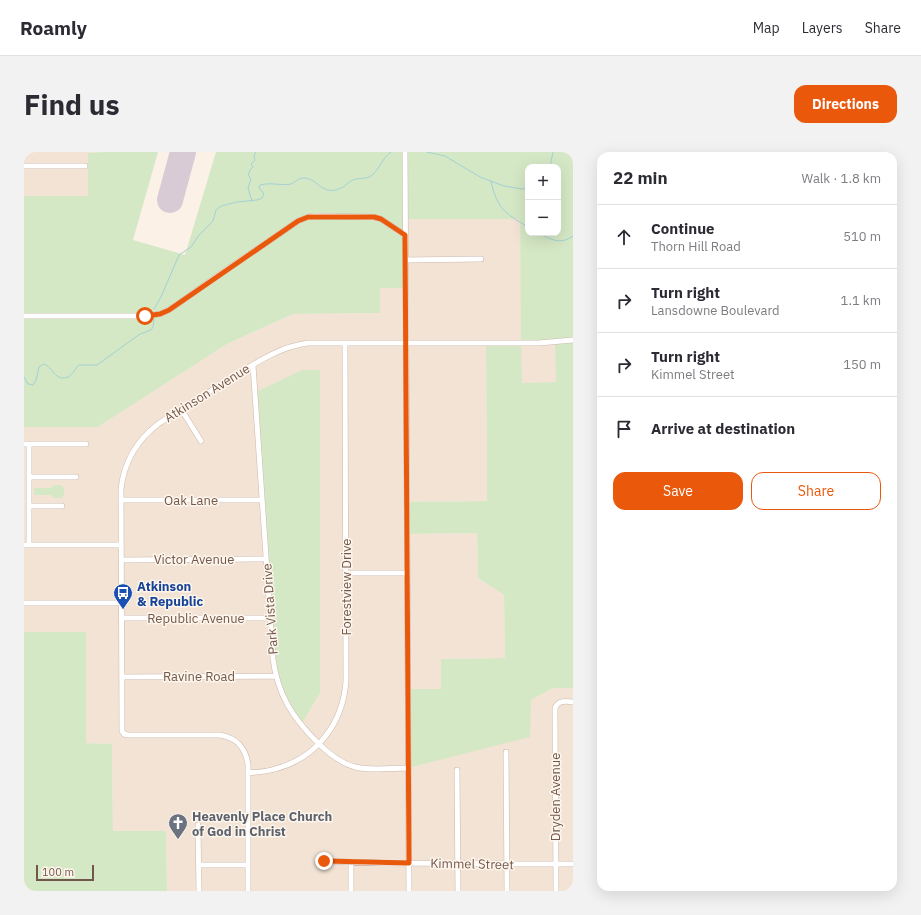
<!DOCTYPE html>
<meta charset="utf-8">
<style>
body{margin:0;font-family:"IBM Plex Sans",sans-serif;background:#f2f2f3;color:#2b2b33}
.controls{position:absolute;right:12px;top:12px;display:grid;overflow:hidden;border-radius:8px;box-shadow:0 4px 16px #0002}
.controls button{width:36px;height:36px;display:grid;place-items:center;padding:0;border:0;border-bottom:1px solid #e1e1e2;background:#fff;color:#2b2b33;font:20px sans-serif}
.scale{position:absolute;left:12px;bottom:10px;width:58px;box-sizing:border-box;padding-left:4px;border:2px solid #72584c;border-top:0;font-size:11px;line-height:14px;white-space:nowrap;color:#72584c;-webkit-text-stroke:3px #fef6ec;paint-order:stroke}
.stop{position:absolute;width:12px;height:12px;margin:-9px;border:3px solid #ea580c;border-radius:50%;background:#fff}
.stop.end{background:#ea580c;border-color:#fff;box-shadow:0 1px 4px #0008}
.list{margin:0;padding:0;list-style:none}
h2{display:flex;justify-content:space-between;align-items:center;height:52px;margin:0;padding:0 16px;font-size:17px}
h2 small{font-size:13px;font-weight:400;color:#7c7c81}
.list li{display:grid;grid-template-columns:26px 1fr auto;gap:12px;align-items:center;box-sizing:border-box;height:64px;padding:0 16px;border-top:1px solid #e1e1e2}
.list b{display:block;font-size:15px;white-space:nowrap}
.list p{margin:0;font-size:13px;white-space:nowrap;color:#7c7c81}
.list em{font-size:13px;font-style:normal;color:#7c7c81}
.actions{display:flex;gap:8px;padding:12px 16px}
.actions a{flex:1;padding:9px 0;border:1px solid #ea580c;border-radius:12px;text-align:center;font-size:14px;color:#ea580c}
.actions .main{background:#ea580c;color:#fff}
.icon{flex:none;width:22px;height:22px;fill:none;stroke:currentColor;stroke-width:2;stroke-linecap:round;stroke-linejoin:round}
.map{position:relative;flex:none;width:549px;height:739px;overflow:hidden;border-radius:12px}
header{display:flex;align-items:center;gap:24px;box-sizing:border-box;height:56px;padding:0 20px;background:#fff;border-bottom:1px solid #e1e1e2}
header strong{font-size:19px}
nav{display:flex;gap:22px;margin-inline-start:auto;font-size:14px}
.intro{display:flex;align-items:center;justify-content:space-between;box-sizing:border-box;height:96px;padding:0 24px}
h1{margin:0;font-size:28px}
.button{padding:10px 18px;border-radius:12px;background:#ea580c;color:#fff;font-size:14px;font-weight:700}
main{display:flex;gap:24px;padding:0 24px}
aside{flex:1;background:#fff;border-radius:12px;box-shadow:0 4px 16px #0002}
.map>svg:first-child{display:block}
</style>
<header>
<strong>Roamly</strong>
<nav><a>Map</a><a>Layers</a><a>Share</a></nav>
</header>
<div class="intro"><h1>Find us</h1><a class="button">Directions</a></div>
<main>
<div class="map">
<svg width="549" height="739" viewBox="0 0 549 739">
<rect width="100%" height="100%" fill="#fbf1e6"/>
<path fill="#f2e3d5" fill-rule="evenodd" d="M 0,0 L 80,0 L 64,1 L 64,44 L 0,44 Z
M 381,67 L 496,67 L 497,142 L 549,135 L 549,230 L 498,231 L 462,191 L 463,349 L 383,350 L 383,382 L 453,381 L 454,426 L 480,443 L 481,506 L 417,507 L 417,537 L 507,548 L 529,536 L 549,536 L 549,739 L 143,739 L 142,679 L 89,679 L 88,592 L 62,591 L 62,480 L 0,480 L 0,275 L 74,275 L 203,192 L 269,162 L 356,161 L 356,136 L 381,136 ZM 296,218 L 296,541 L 277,573 Z"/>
<path fill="#d5e8c5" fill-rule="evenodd" d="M 80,0 L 134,0 L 109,88 L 161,103 L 192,0 L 549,0 L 549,536 L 529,536 L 507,548 L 506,585 L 384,616 L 384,537 L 417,537 L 417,507 L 481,506 L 480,443 L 454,426 L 453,381 L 383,382 L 383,350 L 463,349 L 462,191 L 497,191 L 496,67 L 381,67 L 382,136 L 356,136 L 356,161 L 269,162 L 203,192 L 74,275 L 0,275 L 0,44 L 64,44 L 64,1 ZM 504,15 L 534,15 L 534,81 L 504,81 ZM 497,191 L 531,191 L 532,230 L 498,231 Z
M 278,218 L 296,218 L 296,541 L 277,573 L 271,567 L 251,517 L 230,241 Z
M 30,333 L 37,333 L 40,336 L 40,343 L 37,346 L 30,346 L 27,343 L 10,343 L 10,336 L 27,336 Z
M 0,480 L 62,480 L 62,591 L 88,592 L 89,679 L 142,679 L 143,739 L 0,739 Z"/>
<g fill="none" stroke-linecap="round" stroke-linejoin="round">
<path stroke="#a2d0d4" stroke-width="1" d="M 403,0 L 421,4 L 456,25 L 480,34 L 498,37 L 504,36
M 526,15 L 529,0
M 467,29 C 473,57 481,61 504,75
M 228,49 L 224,36 L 227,27 L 224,23 L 226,18 L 229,15 L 227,12 L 231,8 L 230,4 L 232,0
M 514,81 C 528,88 536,93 549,84
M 130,157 L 137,145 L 155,103 L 167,95 L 175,83 L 189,69 L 192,58 L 197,54 L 213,50 L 233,48 L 238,46 L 240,42 L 235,36 L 236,33 C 247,30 257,34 267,32 C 272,30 275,25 281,26 C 294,27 299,45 317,36 C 321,35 323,31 327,29 C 333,25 341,28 347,24 C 356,17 358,6 367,0
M 0,225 L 4,232 L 9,233 L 12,228 L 15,215 L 20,212 C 29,215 31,230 44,225 C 49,223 51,216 55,213 L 73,213 L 116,182 L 127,178 L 129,175 L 130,167"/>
<path stroke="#d8cbd5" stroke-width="26" d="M 146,48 L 159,0"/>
<g stroke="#ccb9ad" stroke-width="6">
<path id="minor" d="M 381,0 L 385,739
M 0,14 L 61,14
M 381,108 L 457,107
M 0,164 L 121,164 L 136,162 L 148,156 L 192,125 L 274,69 L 284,65 L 291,64 L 350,65 L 357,67 L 381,83
M 229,213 L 249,507 C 254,543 268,565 293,590 C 304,601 316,611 331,615 C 348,619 367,616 384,616
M 157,257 L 177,289
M 0,292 L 62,292
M 5,292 L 5,393
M 5,325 L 52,325
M 97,348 L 238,348
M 5,354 L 38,354
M 0,393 L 97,393
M 97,408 L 242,407
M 322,421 L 383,421
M 0,451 L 97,451
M 97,466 L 246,466
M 98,525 L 252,524
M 482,600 L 483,739
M 433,618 L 434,739
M 224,621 C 233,620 242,620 251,617 C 293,606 319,571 322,529 L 321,191
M 174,673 L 175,739
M 300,709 L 358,711 L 549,712
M 175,713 L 224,713
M 224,739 L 224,613 C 222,596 212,585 195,583 L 104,583 L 100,582 L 98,579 L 97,337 C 100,310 112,289 134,272 C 157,257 181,243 204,228 C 230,212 254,195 284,191 L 515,191 L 549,188
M 327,739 L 327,710
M 532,739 L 531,556 C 534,548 542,549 549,550"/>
</g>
<use href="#minor" stroke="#fff" stroke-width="5"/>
</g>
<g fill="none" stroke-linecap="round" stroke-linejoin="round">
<path stroke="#ea580c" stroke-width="5" d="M 121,164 L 136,162 L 145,158 L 274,69 L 284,65 L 350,65 L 357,67 L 381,83 L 385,711 L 300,709"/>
</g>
<defs>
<g id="bus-pin" transform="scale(1)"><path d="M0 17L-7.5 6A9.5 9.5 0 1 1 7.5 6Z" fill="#1a4fb4" stroke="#fef6ec"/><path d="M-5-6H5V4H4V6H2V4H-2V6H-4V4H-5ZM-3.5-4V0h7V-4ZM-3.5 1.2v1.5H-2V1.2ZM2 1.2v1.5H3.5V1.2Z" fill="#fff"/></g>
<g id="church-pin" transform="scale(1)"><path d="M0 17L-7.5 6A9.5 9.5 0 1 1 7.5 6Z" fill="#6b7280" stroke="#fef6ec"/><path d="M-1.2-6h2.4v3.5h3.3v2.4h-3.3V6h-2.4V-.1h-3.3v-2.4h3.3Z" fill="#fff"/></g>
</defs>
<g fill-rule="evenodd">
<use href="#bus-pin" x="99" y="441"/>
<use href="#church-pin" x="154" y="671"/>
</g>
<g text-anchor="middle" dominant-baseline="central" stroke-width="3" stroke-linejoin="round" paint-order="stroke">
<g font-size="13" fill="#72584c" stroke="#fef6ec">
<text transform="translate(183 241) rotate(-32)">Atkinson Avenue</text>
<text x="167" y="348">Oak Lane</text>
<text x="170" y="407">Victor Avenue</text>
<text transform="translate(322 435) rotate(-90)">Forestview Drive</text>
<text transform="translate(246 457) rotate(-94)">Park Vista Drive</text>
<text x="172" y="466">Republic Avenue</text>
<text x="175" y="524">Ravine Road</text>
<text transform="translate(531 645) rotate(-90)">Dryden Avenue</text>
<text transform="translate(448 712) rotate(1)">Kimmel Street</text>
</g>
<g font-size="13" font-weight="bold" fill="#164399" stroke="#fef6ec" text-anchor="start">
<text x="113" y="434">Atkinson<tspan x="113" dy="15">&amp; Republic</tspan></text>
</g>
<g font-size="13" font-weight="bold" fill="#5b616d" stroke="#fef6ec" text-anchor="start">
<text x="168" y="664">Heavenly Place Church<tspan x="168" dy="15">of God in Christ</tspan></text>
</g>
</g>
</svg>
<div class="controls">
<button>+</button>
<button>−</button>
</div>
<div class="scale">100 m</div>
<div class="stop" style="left:121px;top:164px"></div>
<div class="stop end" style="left:300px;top:709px"></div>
</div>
<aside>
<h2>22 min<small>Walk · 1.8 km</small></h2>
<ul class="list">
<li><svg class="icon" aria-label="ahead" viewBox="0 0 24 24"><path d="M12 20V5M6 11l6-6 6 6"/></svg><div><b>Continue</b><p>Thorn Hill Road</p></div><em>510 m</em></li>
<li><svg class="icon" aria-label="right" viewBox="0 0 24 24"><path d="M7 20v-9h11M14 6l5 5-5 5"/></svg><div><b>Turn right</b><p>Lansdowne Boulevard</p></div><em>1.1 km</em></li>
<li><svg class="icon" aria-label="right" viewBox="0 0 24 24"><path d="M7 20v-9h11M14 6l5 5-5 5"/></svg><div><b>Turn right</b><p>Kimmel Street</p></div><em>150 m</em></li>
<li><svg class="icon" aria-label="arrive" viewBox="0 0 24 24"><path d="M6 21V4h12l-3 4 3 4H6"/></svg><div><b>Arrive at destination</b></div></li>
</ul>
<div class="actions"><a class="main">Save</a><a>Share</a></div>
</aside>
</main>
